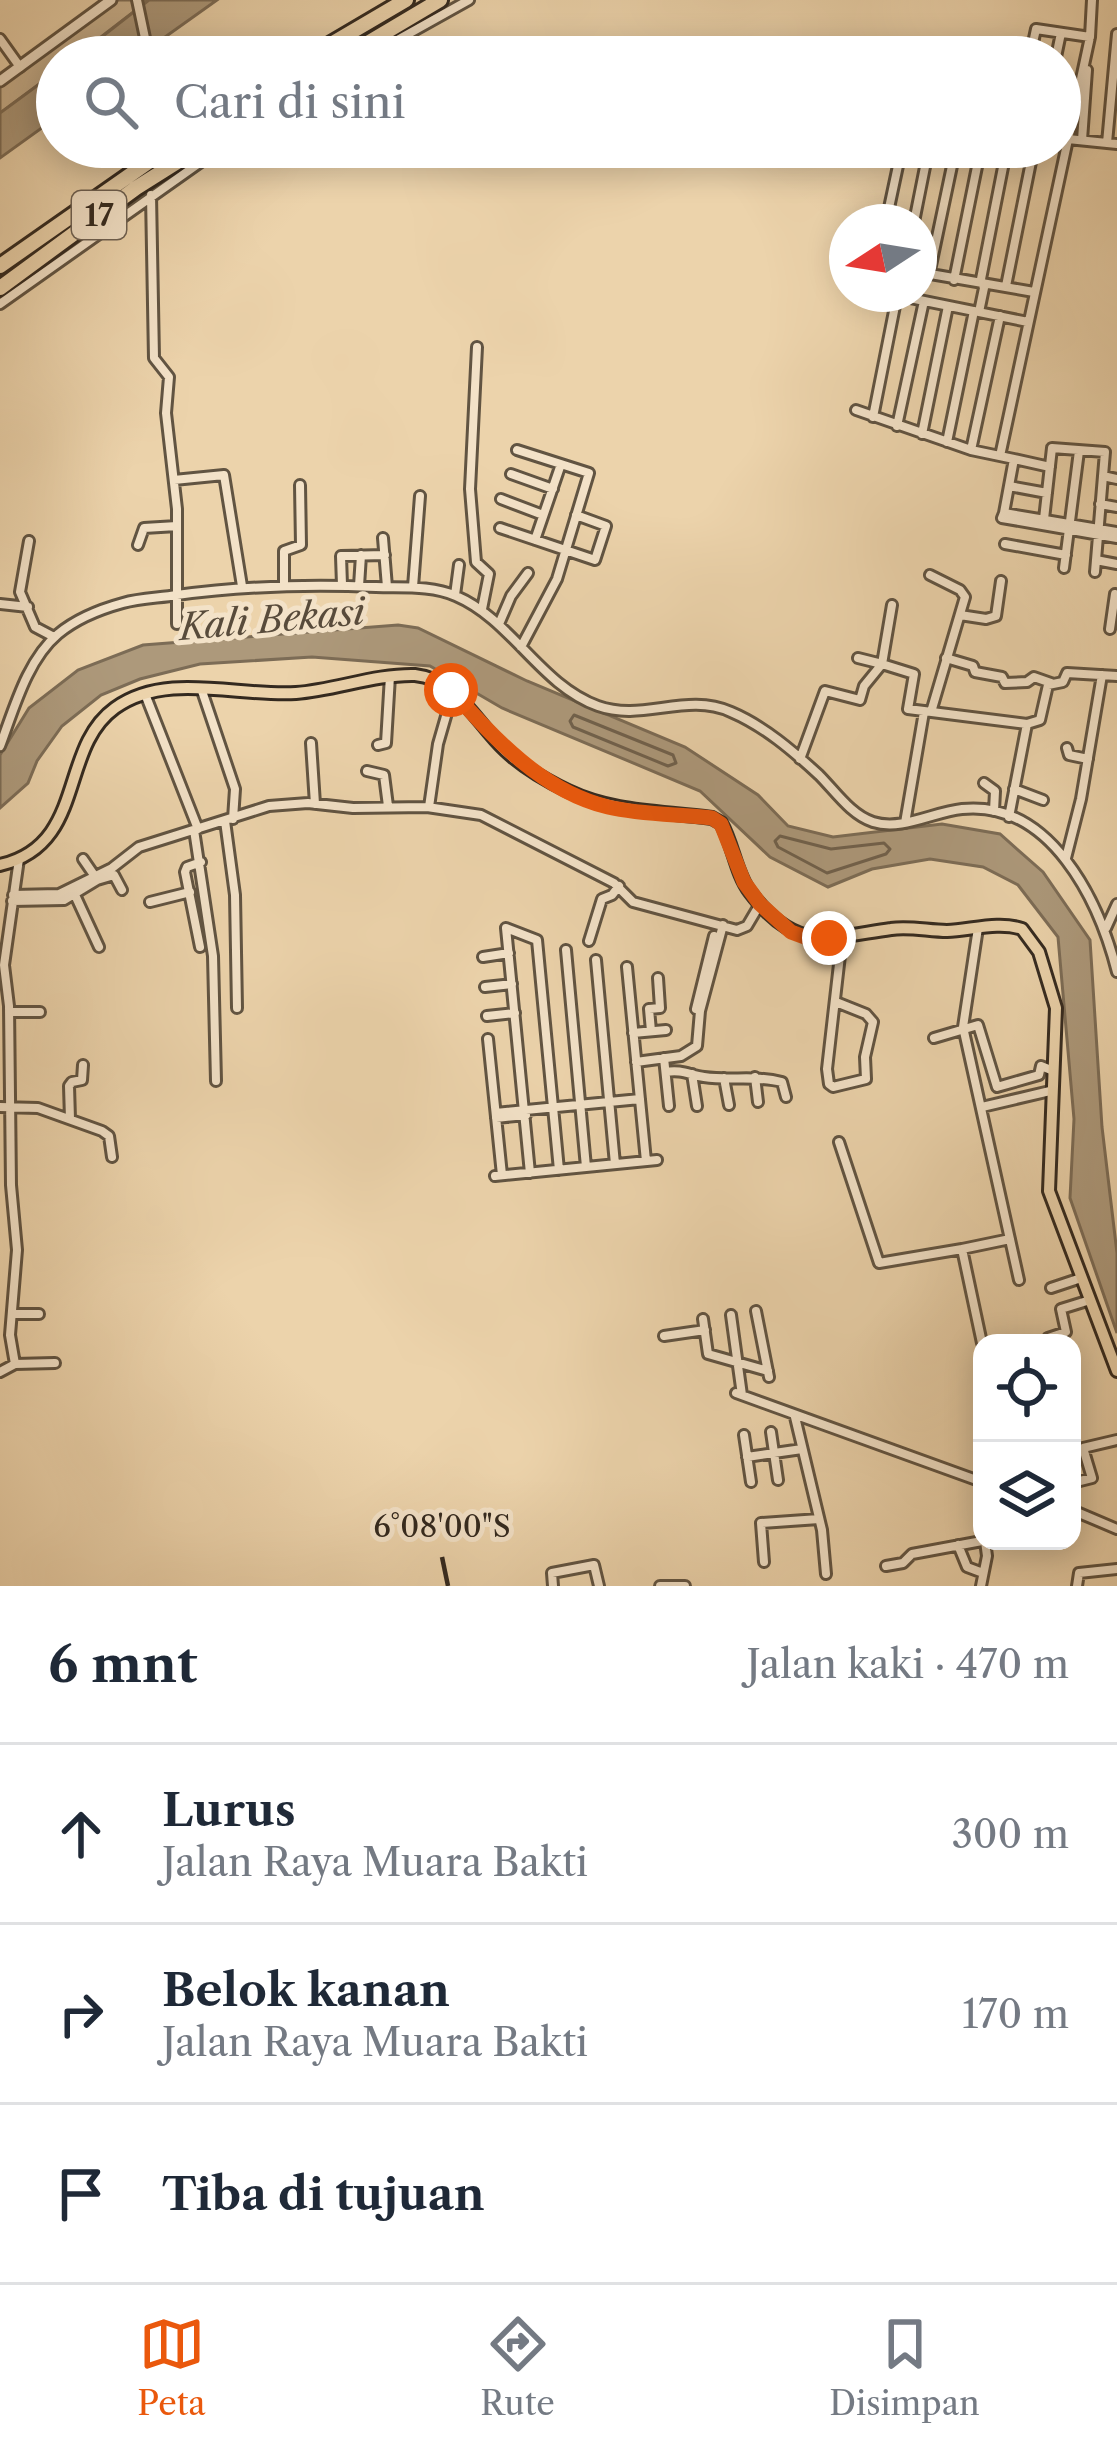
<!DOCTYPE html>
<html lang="id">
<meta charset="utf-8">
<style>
body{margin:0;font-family:"Libre Caslon Text",serif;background:#f2f2f3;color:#1f2937}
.controls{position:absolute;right:36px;bottom:36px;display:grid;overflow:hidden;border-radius:24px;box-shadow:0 6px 30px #0003}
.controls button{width:108px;height:108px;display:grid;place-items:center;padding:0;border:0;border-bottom:3px solid #e0e1e3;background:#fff;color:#1f2937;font:60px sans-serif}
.compass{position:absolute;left:829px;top:204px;width:108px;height:108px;border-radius:50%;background:#fff;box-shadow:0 6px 30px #0003;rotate:258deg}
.stop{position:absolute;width:36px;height:36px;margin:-27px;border:9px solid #ea580c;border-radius:50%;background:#fff}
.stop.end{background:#ea580c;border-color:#fff;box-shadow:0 3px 12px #0008}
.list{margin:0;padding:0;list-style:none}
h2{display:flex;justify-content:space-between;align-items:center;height:156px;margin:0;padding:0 48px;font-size:51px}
h2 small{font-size:39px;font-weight:400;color:#747a83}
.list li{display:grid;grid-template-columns:78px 1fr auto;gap:36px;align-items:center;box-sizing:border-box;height:180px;padding:0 48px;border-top:3px solid #e0e1e3}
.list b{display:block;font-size:45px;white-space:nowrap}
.list p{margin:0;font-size:39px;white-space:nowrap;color:#747a83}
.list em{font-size:39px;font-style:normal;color:#747a83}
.icon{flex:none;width:66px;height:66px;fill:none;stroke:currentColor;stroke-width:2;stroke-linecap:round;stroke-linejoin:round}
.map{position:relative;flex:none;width:1117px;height:1586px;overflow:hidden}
.search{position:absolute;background:#fff;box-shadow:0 6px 30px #0003;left:36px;right:36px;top:36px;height:132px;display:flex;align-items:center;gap:30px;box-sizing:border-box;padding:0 42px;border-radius:66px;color:#747a83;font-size:45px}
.sheet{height:696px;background:#fff}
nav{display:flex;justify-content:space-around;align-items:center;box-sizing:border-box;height:168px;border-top:3px solid #e0e1e3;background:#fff;font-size:33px;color:#747a83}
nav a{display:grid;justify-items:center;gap:6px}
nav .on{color:#ea580c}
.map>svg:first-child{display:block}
</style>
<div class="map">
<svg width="1117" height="1586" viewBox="0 0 1117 1586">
<rect width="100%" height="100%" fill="#ecd3ab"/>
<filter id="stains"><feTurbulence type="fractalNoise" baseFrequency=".00167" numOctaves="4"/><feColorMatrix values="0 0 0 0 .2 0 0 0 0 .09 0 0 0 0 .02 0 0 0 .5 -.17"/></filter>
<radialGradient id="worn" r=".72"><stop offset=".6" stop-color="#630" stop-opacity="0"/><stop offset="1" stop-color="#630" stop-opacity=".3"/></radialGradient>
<path fill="#cdb693" stroke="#807059" stroke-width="3" d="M 117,0 L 149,0 L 75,57 L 57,57 L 57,71 L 0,113 L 0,87 Z"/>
<path fill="#ad997b" stroke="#7c6c56" stroke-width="3" d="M 149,0 L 217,0 L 137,57 L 76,57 Z
M 57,71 L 57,117 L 0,158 L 0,113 Z
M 398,625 L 418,628 L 527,681 L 685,747 L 758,795 L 788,826 L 833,837 L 942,824 L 1000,834 L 1043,872 L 1090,940 L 1102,1127 L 1117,1253 L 1117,1333 L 1070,1198 L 1074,1119 L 1058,937 L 1018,885 L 983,867 L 930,859 L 872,869 L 828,887 L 770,857 L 700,791 L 502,708 L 430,666 L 312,657 L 200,664 L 140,679 L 101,695 L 62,726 L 37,761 L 28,783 L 0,808 L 0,755 L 29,708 L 78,670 L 143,645 Z"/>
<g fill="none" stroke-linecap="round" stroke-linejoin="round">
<path stroke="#70614d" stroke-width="3" d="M 574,715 L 673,755 L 676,763 L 668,766 L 573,727 L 570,721 Z
M 780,836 L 831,849 L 884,843 L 890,849 L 886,854 L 827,873 L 778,847 L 775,841 Z"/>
<g stroke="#615442" stroke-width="14">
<path id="minor" d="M 137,0 L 149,57
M 1090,37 L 1092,0
M 0,39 L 20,67
M 367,57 L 469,0
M 1056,57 L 1061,33
M 1068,139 L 1117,144
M 1082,140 L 1087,70
M 1107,143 L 1117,34
M 151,195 L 154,358 L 169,377 L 166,413 L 177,509 L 177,624
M 886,222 L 902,147
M 914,222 L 929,147
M 919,272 L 1034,292
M 929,275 L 956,147
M 954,280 L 981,147
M 1006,286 L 1034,147
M 890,294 L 1028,322
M 0,304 L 222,147
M 979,312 L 984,288 L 981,279 L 1007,147
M 477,347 L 470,489 L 476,562 L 489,574 L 482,609
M 856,410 L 971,450 L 1014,459 L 1004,513
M 873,417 L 897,296
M 897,426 L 924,301
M 922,434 L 948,306
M 947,442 L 974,311
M 517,450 L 589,473 L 557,579 L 521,647
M 971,450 L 1000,316
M 1000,456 L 1090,37 L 1036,29 L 1030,57
M 1014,459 L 1050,467
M 511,474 L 553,489
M 1103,476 L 1117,479
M 174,480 L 224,475 L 242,586
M 1009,486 L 1047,493
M 501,499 L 543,515
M 1100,504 L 1117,507
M 1044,519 L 1052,448 L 1105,452 L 1095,572
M 500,528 L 595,560 L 606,526 L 576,515
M 1117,532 L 1004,513 L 1002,518 L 1117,538
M 383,538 L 387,587
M 535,540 L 561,464
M 29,541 L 20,592 L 35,627 L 54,637
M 1005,544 L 1066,555
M 138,545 L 144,528 L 177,526
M 1096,560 L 1117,564
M 1064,568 L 1079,451
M 930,575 L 960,590 L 965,597 L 931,712
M 284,585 L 284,551 L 301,545 L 300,485
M 342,585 L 341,556 L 385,555
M 359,586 L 361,555
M 413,587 L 420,496
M 455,595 L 459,565
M 0,604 L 28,607
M 892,605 L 882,664 L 914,674 L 908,709 L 1027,724 L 1040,720 L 1048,685 L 1063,682 L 1067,673 L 1117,676
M 960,615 L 986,619 L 996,616 L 1001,581
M 499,624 L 511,596 L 528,573
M 1110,629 L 1115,594
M 946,658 L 973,666 L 975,672 L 1002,677 L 1005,683 L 1027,682 L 1034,677 L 1051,683
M 201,688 L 235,789 L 233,819
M 145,694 L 198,829
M 311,743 L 315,804
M 378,745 L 386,743 L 390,676
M 0,746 C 14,709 27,660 58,634 C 76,619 101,609 123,603 C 140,598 159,598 177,595 C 244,586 308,584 376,587 C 402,588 431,585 456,596 C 512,620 540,685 598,706 C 643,722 686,692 731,712 C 764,726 793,751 819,775 C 835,791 851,815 873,822 C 902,831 933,812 962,809 C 1051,800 1099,901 1117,972
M 1067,748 L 1069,755 L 1088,759
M 800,759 L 825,691 L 860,700 L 864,686 L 882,664 L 858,658
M 367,771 L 384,775 L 388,806
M 984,783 L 995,791 L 994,811
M 1014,789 L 1043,800
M 429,807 L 438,744 L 453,692
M 1009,817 L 1027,724
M 225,821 L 235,895 L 237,1008
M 905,823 L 924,712
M 194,830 L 213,956 L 216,1081
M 1066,858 L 1081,799 L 1102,675
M 83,859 L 94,875
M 13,895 L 59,894 L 112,868 L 139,847 L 269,806 L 308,803 L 353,808 L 427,807 L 481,815 L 614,883 L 633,902 L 737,930 L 747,926 L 760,904
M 75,895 L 99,947
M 12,901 L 64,900 L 97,880 L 114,875 L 122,890
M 150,902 L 190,892
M 978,928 L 963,1027 L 1019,1280
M 1106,928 L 1117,904
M 589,941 L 602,899 L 612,895 L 619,886
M 200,947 L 185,872 L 187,867 L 201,862
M 566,950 L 586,1167
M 483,957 L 509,953
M 596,960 L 615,1164
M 627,967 L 646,1161
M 485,987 L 512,984
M 836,1002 L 866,1014 L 873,1022 L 865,1057 L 866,1079 L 833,1087 L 829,1084 L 827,1069 L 842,938
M 696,1009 L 714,936
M 9,1012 L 40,1012
M 487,1016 L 515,1013
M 651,1031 L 649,1009 L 660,1008 L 658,978
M 633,1033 L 666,1030
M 934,1038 L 978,1025 L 997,1087 L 1039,1075 L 1041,1066 L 1051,1070
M 488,1039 L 502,1175
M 664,1058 L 669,1106
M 636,1062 L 681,1056 L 697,1046 L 700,1011 L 723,925
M 666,1072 C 681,1069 690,1075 704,1077 C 731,1081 755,1075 782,1082 L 786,1097
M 692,1074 L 697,1106
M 755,1077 L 758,1102
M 724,1078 L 729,1105
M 0,1107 L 38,1108 L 102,1131 L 109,1136 L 112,1157
M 982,1107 L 1050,1091
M 496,1113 L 640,1099
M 496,1118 L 526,1115
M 70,1119 L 69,1086 L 72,1082 L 82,1080 L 83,1065
M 839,1142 L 879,1263 L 962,1249
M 530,1173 L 506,928 L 537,940 L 559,1170
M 495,1176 L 657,1160
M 1051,1288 L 1081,1278
M 756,1311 L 769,1377
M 14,1314 L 39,1314
M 731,1315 L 742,1395
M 703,1319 L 708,1354 L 768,1371
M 664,1336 L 705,1330
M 1048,1338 L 1066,1332 L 1061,1309 L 1090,1300
M 982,1343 L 962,1249 L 1010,1239
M 15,1364 L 55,1363
M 0,1372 L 15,1364 L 10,1335 L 17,1250 L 11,1185 L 9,1006 L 4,965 L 19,859
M 736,1393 L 982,1482
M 795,1417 L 822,1530 L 826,1574
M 771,1432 L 778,1480
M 744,1435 L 751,1482
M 747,1457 L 802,1449
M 1072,1483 L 1092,1478 L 1083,1448 L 1117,1440
M 1072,1510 L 1117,1529
M 982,1515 L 982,1522
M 958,1545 L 967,1567 L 983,1573
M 764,1562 L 761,1523 L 819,1519
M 886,1566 L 903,1563 L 912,1554 L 982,1541
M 553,1586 L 552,1573 L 594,1565 L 599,1586
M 660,1586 L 685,1586
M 981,1586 L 987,1556 L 985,1541
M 1077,1586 L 1079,1573 L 1117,1569"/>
</g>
<g stroke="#615442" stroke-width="15">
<path id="tertiary" d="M 0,81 L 111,0"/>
</g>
<g stroke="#33291f" stroke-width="16">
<path id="primary" d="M 0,865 C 87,845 58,749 115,708 C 166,671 238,697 296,693 C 336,690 375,674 415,675 C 457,679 477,724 505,750 C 522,766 547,781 568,791 C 614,813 662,811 712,818 L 721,823 C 733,844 736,874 750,892 C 796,953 826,938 891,929 C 909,926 929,931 947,931 C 971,930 999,921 1022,929 L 1039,952 L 1056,1008 L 1049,1191 L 1117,1371"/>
</g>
<g stroke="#33291f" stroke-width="20">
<path id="motorway" d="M 309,57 L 406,0
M 344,57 L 440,0
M 0,266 L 170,147
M 0,288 L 136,188 L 201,147"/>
</g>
<use href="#minor" stroke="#f3e2c8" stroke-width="8"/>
<use href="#tertiary" stroke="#f3e2c8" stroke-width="9"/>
<use href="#primary" stroke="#ecd3ab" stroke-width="10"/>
<use href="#motorway" stroke="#ecd3ab" stroke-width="14"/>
</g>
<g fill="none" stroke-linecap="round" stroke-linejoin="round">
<path stroke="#ea580c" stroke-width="15" d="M 451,690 C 495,739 542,791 608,807 C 642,815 678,814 712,818 L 721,824 L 744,882 L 760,904 L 791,932 L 810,939 L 829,938"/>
</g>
<path fill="none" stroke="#33291f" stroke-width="4.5" d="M 442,1557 L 448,1586"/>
<g text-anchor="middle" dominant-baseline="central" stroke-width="10" stroke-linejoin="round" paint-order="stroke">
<rect fill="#f3e2c8" stroke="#6d6052" stroke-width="3" x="72" y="191" width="54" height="48" rx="9"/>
<g font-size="30" font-weight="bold" fill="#33291f">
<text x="99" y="215">17</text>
</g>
<g font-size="36" font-style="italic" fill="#584b3b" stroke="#f3e2c8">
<text transform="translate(272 619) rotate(-5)">Kali Bekasi</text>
</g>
</g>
<g font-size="30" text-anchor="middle" fill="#33291f" stroke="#f3e2c8" stroke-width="10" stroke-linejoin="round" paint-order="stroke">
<text x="442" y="1537">6°08'00"S</text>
</g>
<rect width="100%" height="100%" filter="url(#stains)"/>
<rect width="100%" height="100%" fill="url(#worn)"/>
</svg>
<div class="controls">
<button><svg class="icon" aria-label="locate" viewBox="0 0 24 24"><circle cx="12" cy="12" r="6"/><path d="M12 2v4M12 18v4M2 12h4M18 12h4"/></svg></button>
<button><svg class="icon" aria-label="layers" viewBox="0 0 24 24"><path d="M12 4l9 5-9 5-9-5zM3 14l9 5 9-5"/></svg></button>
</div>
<svg class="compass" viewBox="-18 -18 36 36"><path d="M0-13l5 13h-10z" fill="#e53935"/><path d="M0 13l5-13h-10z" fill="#747a83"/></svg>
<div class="stop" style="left:451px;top:690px"></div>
<div class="stop end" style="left:829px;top:938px"></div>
<div class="search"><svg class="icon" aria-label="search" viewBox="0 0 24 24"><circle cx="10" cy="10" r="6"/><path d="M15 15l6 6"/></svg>Cari di sini</div>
</div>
<section class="sheet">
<h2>6 mnt<small>Jalan kaki · 470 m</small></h2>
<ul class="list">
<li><svg class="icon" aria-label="ahead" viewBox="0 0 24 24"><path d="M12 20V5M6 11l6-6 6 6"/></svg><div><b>Lurus</b><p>Jalan Raya Muara Bakti</p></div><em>300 m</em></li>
<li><svg class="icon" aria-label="right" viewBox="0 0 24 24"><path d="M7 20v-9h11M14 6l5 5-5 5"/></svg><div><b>Belok kanan</b><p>Jalan Raya Muara Bakti</p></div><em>170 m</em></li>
<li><svg class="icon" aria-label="arrive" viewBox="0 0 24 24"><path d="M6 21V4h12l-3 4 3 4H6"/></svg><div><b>Tiba di tujuan</b></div></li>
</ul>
</section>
<nav>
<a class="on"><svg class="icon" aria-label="map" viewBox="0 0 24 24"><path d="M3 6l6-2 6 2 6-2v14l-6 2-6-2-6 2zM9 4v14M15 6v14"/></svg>Peta</a>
<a><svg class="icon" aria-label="directions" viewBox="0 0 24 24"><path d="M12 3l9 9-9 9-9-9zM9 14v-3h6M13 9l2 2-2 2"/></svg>Rute</a>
<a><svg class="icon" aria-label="saved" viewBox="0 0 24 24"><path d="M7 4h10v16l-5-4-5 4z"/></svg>Disimpan</a>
</nav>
